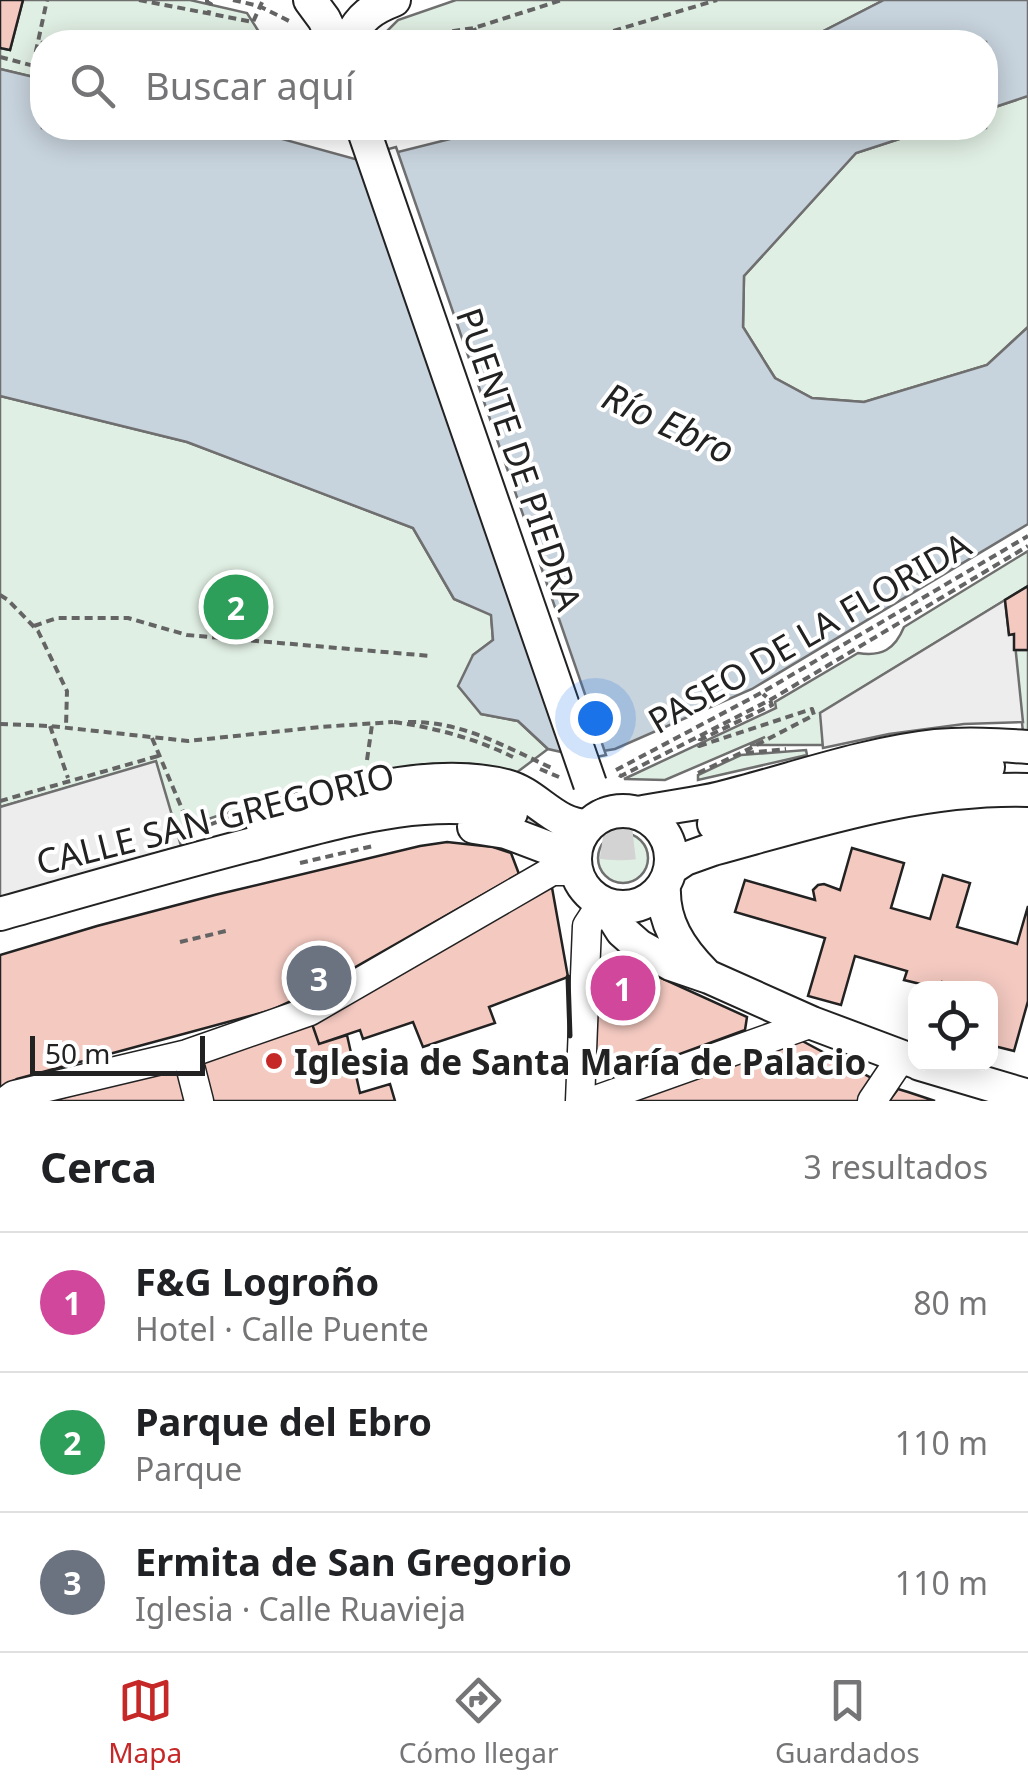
<!DOCTYPE html>
<html lang="es">
<meta charset="utf-8">
<style>
body{margin:0;font-family:"Noto Sans",sans-serif;background:#f2f2f2;color:#202124}
.controls{position:absolute;right:30px;bottom:30px;display:grid;overflow:hidden;border-radius:20px;box-shadow:0 5px 25px #0003}
.controls button{width:90px;height:90px;display:grid;place-items:center;padding:0;border:0;border-bottom:2px solid #e0e0e0;background:#fff;color:#202124;font:50px sans-serif}
.scale{position:absolute;left:30px;bottom:25px;width:175px;box-sizing:border-box;padding-left:10px;border:5px solid #222;border-top:0;font-size:28px;line-height:35px;white-space:nowrap;color:#222;-webkit-text-stroke:8px #fff;paint-order:stroke}
.you{position:absolute;left:595px;top:718px;width:35px;height:35px;margin:-25px;border:8px solid #fff;border-radius:50%;background:#1a73e8;box-shadow:0 0 0 15px #1a73e833}
.badge{display:grid;place-items:center;width:65px;height:65px;border-radius:50%;background:#c62828;color:#fff;font-size:32px;font-weight:700}
.pin{position:absolute;translate:-50% -50%;border:5px solid #fff;box-shadow:0 2px 10px #0006}
.list{margin:0;padding:0;list-style:none}
h2{display:flex;justify-content:space-between;align-items:center;height:130px;margin:0;padding:0 40px;font-size:42px}
h2 small{font-size:32px;font-weight:400;color:#757577}
.list li{display:grid;grid-template-columns:65px 1fr auto;gap:30px;align-items:center;box-sizing:border-box;height:140px;padding:0 40px;border-top:2px solid #e0e0e0}
.list b{display:block;font-size:38px;white-space:nowrap}
.list p{margin:0;font-size:32px;white-space:nowrap;color:#757577}
.list em{font-size:32px;font-style:normal;color:#757577}
.icon{flex:none;width:55px;height:55px;fill:none;stroke:currentColor;stroke-width:2;stroke-linecap:round;stroke-linejoin:round}
.map{position:relative;flex:none;width:1028px;height:1101px;overflow:hidden}
.search{position:absolute;background:#fff;box-shadow:0 5px 25px #0003;left:30px;right:30px;top:30px;height:110px;display:flex;align-items:center;gap:25px;box-sizing:border-box;padding:0 35px;border-radius:40px;color:#757577;font-size:38px}
.sheet{height:550px;background:#fff}
nav{display:flex;justify-content:space-around;align-items:center;box-sizing:border-box;height:140px;border-top:2px solid #e0e0e0;background:#fff;font-size:28px;color:#757577}
nav a{display:grid;justify-items:center;gap:5px}
nav .on{color:#c62828}
.map>svg:first-child{display:block}
</style>
<div class="map">
<svg width="1028" height="1101" viewBox="0 0 1028 1101">
<rect width="100%" height="100%" fill="#fff"/>
<path fill="#e0efe3" stroke="#6f6f6f" stroke-width="2.5" d="M 23,0 L 190,0 L 247,13 L 259,32 L 280,35 L 290,42 L 42,42 L 42,79 L 0,69 L 0,48 L 10,50 Z
M 456,0 L 884,0 L 802,42 L 393,42 L 385,33 L 398,20 Z
M 1028,96 L 1028,327 L 987,365 L 864,402 L 812,398 L 775,378 L 743,327 L 744,276 L 856,153 L 933,128 L 986,128 L 986,110 Z
M 0,396 L 187,442 L 413,528 L 454,599 L 491,614 L 493,640 L 473,655 L 481,714 L 518,721 L 548,749 L 512,776 L 364,781 L 223,814 L 173,831 L 156,762 L 0,807 Z
M 1028,551 L 1028,586 L 821,713 L 823,745 L 750,745 L 765,737 L 665,780 L 624,779 L 776,708 L 775,702 L 858,653 C 882,657 895,649 904,627 Z
M 1014,650 L 1028,650 L 1028,733 L 1023,732 Z
M 806,750 L 807,755 L 698,780 L 698,775 L 741,755 Z
M598 858a25 25 0 1 1 50 0a25 25 0 1 1-50 0Z"/>
<path fill="#ededed" stroke="#6f6f6f" stroke-width="2.5" d="M 1005,600 L 1009,634 L 1014,634 L 1023,722 L 964,724 L 889,734 L 823,748 L 820,713 Z
M 156,761 L 181,846 L 0,901 L 0,807 Z"/>
<path fill="#c7d3dd" stroke="#6f6f6f" stroke-width="2.5" d="M 884,0 L 1028,0 L 1028,96 L 986,110 L 986,42 L 802,42 Z
M 0,69 L 42,79 L 42,128 L 242,128 L 362,161 L 494,128 L 933,128 L 856,153 L 744,276 L 743,327 L 775,378 L 812,398 L 864,402 L 987,365 L 1028,327 L 1028,524 L 752,689 L 615,749 L 591,753 L 570,754 L 548,749 L 518,721 L 481,714 L 458,686 L 473,655 L 493,640 L 491,615 L 454,599 L 413,528 L 187,442 L 0,396 Z"/>
<path fill="#fff" stroke="#6f6f6f" stroke-width="2.5" d="M 396,147 L 606,755 L 591,758 L 362,156 Z"/>
<path fill="#f3c9c0" stroke="#222" stroke-width="2.5" d="M 0,0 L 23,0 L 10,50 L 0,48 Z
M 1028,586 L 1028,650 L 1014,650 L 1014,634 L 1009,635 L 1005,600 Z
M 447,842 L 493,847 L 511,853 L 519,874 L 315,990 L 272,1010 L 17,1079 L 0,1088 L 0,955 L 97,926 L 215,895 L 420,846 Z
M 852,848 L 904,863 L 891,908 L 930,919 L 943,875 L 970,883 L 957,927 L 1017,944 L 1028,906 L 1028,1001 L 1014,1051 L 990,1045 L 990,1008 L 994,997 L 990,996 L 990,988 L 965,988 L 942,982 L 940,988 L 937,988 L 904,980 L 907,971 L 855,956 L 841,1005 L 808,996 L 825,938 L 735,912 L 745,880 L 815,900 L 813,890 L 818,885 L 824,884 L 840,890 Z
M 551,882 L 568,977 L 489,1007 L 495,1023 L 423,1047 L 413,1022 L 363,1039 L 360,1030 L 319,1044 L 310,1018 Z
M 615,957 L 747,1017 L 745,1030 L 612,1079 L 595,1066 L 597,969 Z
M 310,1018 L 319,1044 L 347,1035 L 360,1093 L 390,1084 L 395,1101 L 204,1101 L 194,1056 Z
M 793,1036 L 875,1080 L 861,1101 L 616,1101 Z
M 180,1058 L 190,1101 L 53,1101 L 132,1075 Z
M 898,1089 L 908,1092 L 935,1101 L 889,1101 Z"/>
<g fill="none" stroke-linecap="round" stroke-linejoin="round">
<path stroke="#d3d3d3" stroke-width="32" stroke-dasharray="32 16" stroke-linecap="butt" d="M 511,813 C 545,823 580,843 615,844 C 645,846 684,831 714,824"/>
<g stroke="#222" stroke-width="31">
<path id="minor" d="M 187,1054 L 199,1101
M 6,1101 L 14,1095 L 187,1054 L 310,1011 L 552,871 L 576,871
M 580,1101 L 587,926 L 602,903
M 593,1101 L 812,1023
M 872,1101 L 901,1058"/>
</g>
<g stroke="#222" stroke-width="36">
<path id="major" d="M 310,0 L 324,19 L 335,42
M 350,38 C 360,17 373,8 394,0
M575 859a48 48 0 1 1 96 0a48 48 0 1 1-96 0Z
M 638,813 C 665,807 693,805 721,798 C 792,780 863,754 936,746 C 967,743 998,745 1028,747
M 262,822 C 332,795 432,767 506,786 C 537,794 554,826 588,826
M 714,824 L 903,776 L 951,768 L 988,767
M 474,827 L 506,832 L 575,858
M 670,869 L 685,859 L 713,849 C 816,821 920,787 1028,790
M 664,885 C 662,922 680,949 705,974
M 605,904 L 622,931 L 639,946 L 671,964 L 709,977 L 812,1023 L 916,1062
M 0,914 C 85,890 171,865 257,843 C 343,821 422,795 511,813
M 920,1064 L 1028,1096"/>
</g>
<path stroke="#646464" stroke-width="4" stroke-dasharray="8 5" stroke-linecap="butt" d="M 139,0 L 253,22 L 263,0
M 207,0 L 207,2 L 211,4 L 209,12
M 233,0 L 259,6 L 289,21
M 474,28 L 479,42
M 388,41 L 474,28 L 562,0
M 260,42 L 261,40 L 281,42
M 576,42 L 717,0
M 0,57 L 42,68
M 33,65 L 47,0
M 0,595 L 8,600 L 38,631 L 67,691 L 66,727
M 34,626 L 57,618 L 128,618 L 187,635 L 431,656
M 394,722 C 436,728 474,738 513,757
M 408,722 C 463,721 505,747 554,769
M 0,724 L 50,726 L 188,741 L 320,727 L 393,722
M 50,726 L 68,778
M 152,738 L 191,830
M 746,753 L 786,749
M 367,760 L 372,725
M 540,769 L 559,777
M 616,770 L 761,693 L 1028,536
M 698,773 L 741,753 L 814,715 L 812,709 L 699,746 L 700,740 L 772,705 L 770,700 L 763,694
M 619,775 L 621,776 L 770,700 L 1028,546
M 0,801 L 158,756
M 209,825 L 238,814
M 300,863 L 373,846
M 180,942 L 226,931
M 925,988 L 926,985"/>
<use href="#minor" stroke="#fff" stroke-width="28"/>
<use href="#major" stroke="#fff" stroke-width="32"/>
<g stroke="#222" stroke-width="36" stroke-linecap="butt">
<path id="major-bridge" d="M 363,128 L 590,784"/>
</g>
<use href="#major-bridge" stroke="#fff" stroke-width="32"/>
<path stroke="#222" stroke-width="5" d="M 568,977 L 570,1036"/>
</g>
<circle fill="#c62828" stroke="#fff" stroke-width="4" cx="274" cy="1061" r="10"/>
<g text-anchor="middle" dominant-baseline="central" stroke-width="8" stroke-linejoin="round" paint-order="stroke">
<g font-size="35" fill="#222" stroke="#fff">
<text transform="translate(520 459) rotate(71)">PUENTE DE PIEDRA</text>
<text transform="translate(809 632) rotate(-30)">PASEO DE LA FLORIDA</text>
<text transform="translate(215 818) rotate(-14)">CALLE SAN GREGORIO</text>
</g>
<g font-size="35" font-weight="bold" fill="#222" stroke="#fff" text-anchor="start">
<text x="294" y="1061">Iglesia de Santa María de Palacio</text>
</g>
<g font-size="38" font-style="italic" fill="#222" stroke="#fff">
<text transform="translate(669 422) rotate(25)">Río Ebro</text>
</g>
</g>
</svg>
<div class="controls">
<button><svg class="icon" aria-label="locate" viewBox="0 0 24 24"><circle cx="12" cy="12" r="6"/><path d="M12 2v4M12 18v4M2 12h4M18 12h4"/></svg></button>
</div>
<div class="scale">50 m</div>
<div class="you"></div>
<div class="pin badge" style="left:623px;top:988px;background:#d1479c">1</div>
<div class="pin badge" style="left:236px;top:607px;background:#2e9e5b">2</div>
<div class="pin badge" style="left:319px;top:978px;background:#6b7280">3</div>
<div class="search"><svg class="icon" aria-label="search" viewBox="0 0 24 24"><circle cx="10" cy="10" r="6"/><path d="M15 15l6 6"/></svg>Buscar aquí</div>
</div>
<section class="sheet">
<h2>Cerca<small>3 resultados</small></h2>
<ul class="list">
<li><span class="badge" style="background:#d1479c">1</span><div><b>F&amp;G Logroño</b><p>Hotel · Calle Puente</p></div><em>80 m</em></li>
<li><span class="badge" style="background:#2e9e5b">2</span><div><b>Parque del Ebro</b><p>Parque</p></div><em>110 m</em></li>
<li><span class="badge" style="background:#6b7280">3</span><div><b>Ermita de San Gregorio</b><p>Iglesia · Calle Ruavieja</p></div><em>110 m</em></li>
</ul>
</section>
<nav>
<a class="on"><svg class="icon" aria-label="map" viewBox="0 0 24 24"><path d="M3 6l6-2 6 2 6-2v14l-6 2-6-2-6 2zM9 4v14M15 6v14"/></svg>Mapa</a>
<a><svg class="icon" aria-label="directions" viewBox="0 0 24 24"><path d="M12 3l9 9-9 9-9-9zM9 14v-3h6M13 9l2 2-2 2"/></svg>Cómo llegar</a>
<a><svg class="icon" aria-label="saved" viewBox="0 0 24 24"><path d="M7 4h10v16l-5-4-5 4z"/></svg>Guardados</a>
</nav>
